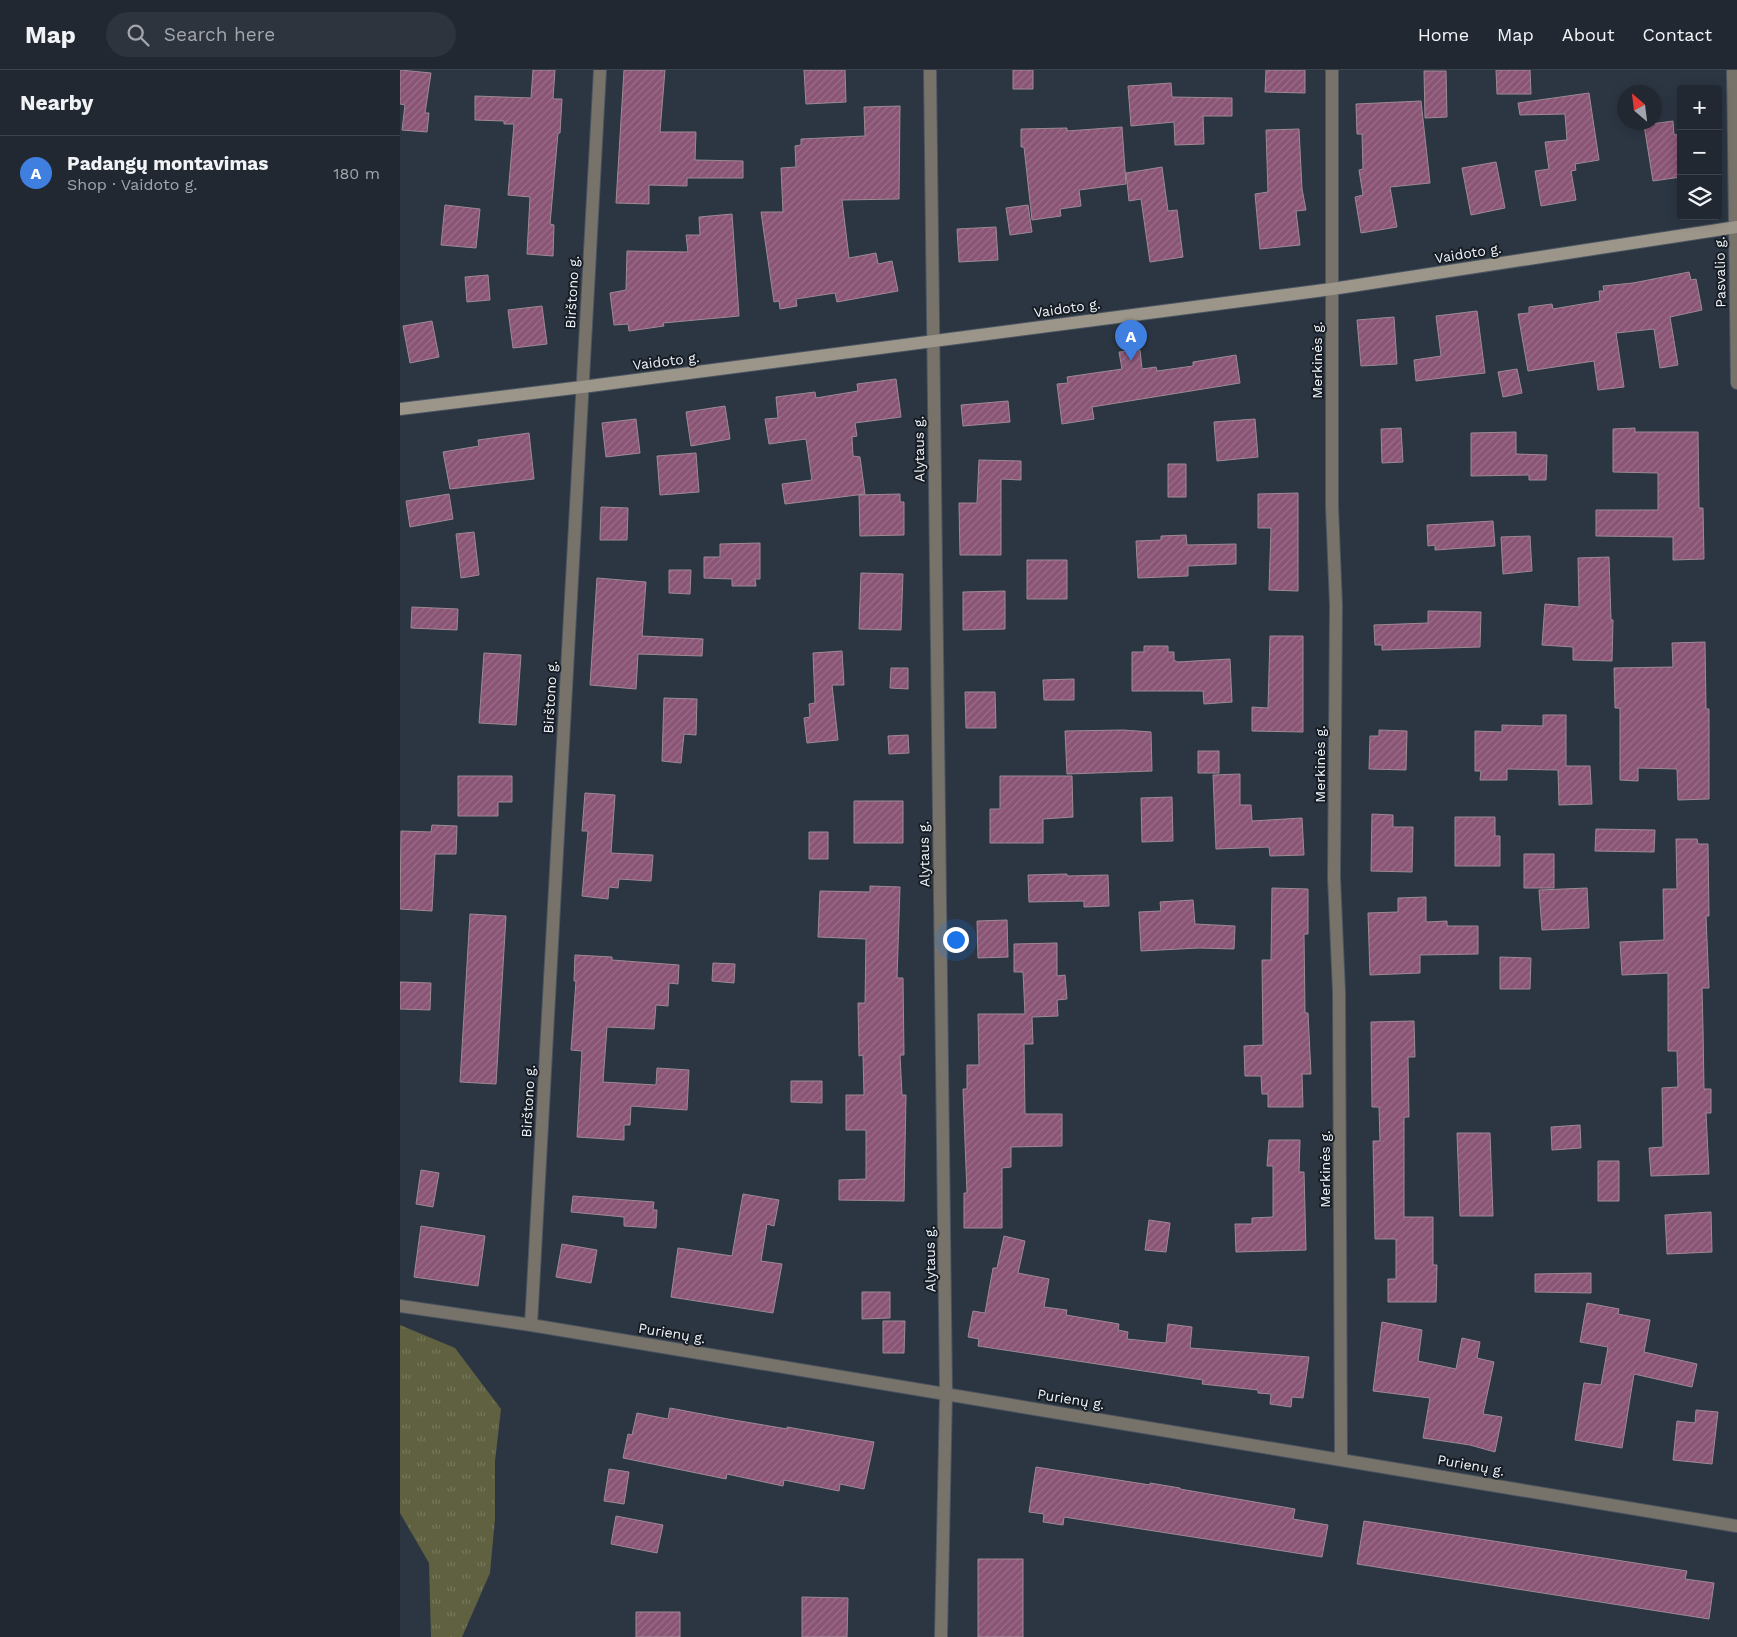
<!DOCTYPE html>
<meta charset="utf-8">
<style>
body{margin:0;font-family:"Work Sans",sans-serif;background:#2d343e;color:#f1f3f6}
.controls{position:absolute;right:15px;top:15px;display:grid;overflow:hidden;border-radius:5px;box-shadow:0 2px 12px #0003}
.controls button{width:45px;height:45px;display:grid;place-items:center;padding:0;border:0;border-bottom:1px solid #3e444d;background:#212832;color:#f1f3f6;font:25px sans-serif}
.compass{position:absolute;left:1217px;top:15px;width:45px;height:45px;border-radius:50%;background:#212832;box-shadow:0 2px 12px #0003;rotate:332deg}
.you{position:absolute;left:555px;top:869px;width:18px;height:18px;margin:-12px;border:4px solid #fff;border-radius:50%;background:#1a73e8;box-shadow:0 0 0 8px #1a73e833}
.badge{display:grid;place-items:center;width:32px;height:32px;border-radius:50%;background:#1a73e8;color:#fff;font-size:16px;font-weight:700}
.pin{position:absolute;translate:-50% -41px;filter:drop-shadow(0 1px 2px #0008)}
.pin::after{content:'';position:absolute;top:26px;width:18px;height:15px;background:inherit;clip-path:polygon(0 0,100% 0,50% 100%)}
.list{margin:0;padding:0;list-style:none}
h2{display:flex;justify-content:space-between;align-items:center;height:65px;margin:0;padding:0 20px;font-size:21px}
h2 small{font-size:16px;font-weight:400;color:#a2a6ac}
.list li{display:grid;grid-template-columns:32px 1fr auto;gap:15px;align-items:center;box-sizing:border-box;height:75px;padding:0 20px;border-top:1px solid #3e444d}
.list b{display:block;font-size:19px;white-space:nowrap}
.list p{margin:0;font-size:16px;white-space:nowrap;color:#a2a6ac}
.list em{font-size:16px;font-style:normal;color:#a2a6ac}
.icon{flex:none;width:28px;height:28px;fill:none;stroke:currentColor;stroke-width:2;stroke-linecap:round;stroke-linejoin:round}
.map{position:relative;flex:none;width:1337px;height:1567px;overflow:hidden}
header{display:flex;align-items:center;gap:30px;box-sizing:border-box;height:70px;padding:0 25px;background:#212832;border-bottom:1px solid #3e444d}
header strong{font-size:24px}
nav{display:flex;gap:28px;margin-inline-start:auto;font-size:18px}
.search{width:350px;height:45px;background:#2d343e;display:flex;align-items:center;gap:12px;box-sizing:border-box;padding:0 18px;border-radius:28px;color:#a2a6ac;font-size:19px}
main{display:flex}
aside{flex:1;background:#212832}
.map>svg:first-child{display:block}
</style>
<header>
<strong>Map</strong>
<div class="search"><svg class="icon" aria-label="search" viewBox="0 0 24 24"><circle cx="10" cy="10" r="6"/><path d="M15 15l6 6"/></svg>Search here</div>
<nav><a>Home</a><a>Map</a><a>About</a><a>Contact</a></nav>
</header>
<main>
<aside>
<h2>Nearby<small></small></h2>
<ul class="list">
<li><span class="badge" style="background:#3f7fe0">A</span><div><b>Padangų montavimas</b><p>Shop · Vaidoto g.</p></div><em>180 m</em></li>
</ul>
</aside>
<div class="map">
<svg width="1337" height="1567" viewBox="0 0 1337 1567">
<defs>
<pattern id="grass-tufts" width="24" height="20" patternUnits="userSpaceOnUse" patternTransform="scale(1.25)"><rect width="24" height="20" fill="#5f6140"/><path d="M3 7l-1-3M5 7V3M7 7l1-3M15 17l-1-3M17 17v-4M19 17l1-3" fill="none" stroke="#76785d"/></pattern>
<pattern id="building-hatch" width="6" height="6" patternUnits="userSpaceOnUse" patternTransform="scale(1.25)"><rect width="6" height="6" fill="#8a5575"/><path d="M-1 1l2-2M0 6l6-6M5 7l2-2" fill="none" stroke="#9b6e8a"/></pattern>
</defs>
<rect width="100%" height="100%" fill="#2c3643"/>
<path fill="url(#grass-tufts)" d="M 0,1255 L 55,1278 L 101,1339 L 95,1391 L 95,1449 L 90,1503 L 62,1567 L 31,1567 L 29,1493 L 0,1443 Z"/>
<path fill="url(#building-hatch)" stroke="#9d8a94" d="M 0,0 L 31,3 L 25,43 L 29,43 L 27,62 L 2,60 L 5,35 L 0,34 Z
M 133,0 L 155,0 L 153,29 L 162,29 L 160,63 L 158,63 L 150,154 L 154,155 L 153,186 L 127,184 L 130,127 L 108,125 L 114,54 L 104,54 L 104,51 L 75,50 L 75,26 L 131,28 Z
M 224,0 L 265,0 L 260,62 L 296,62 L 295,90 L 343,91 L 343,108 L 287,108 L 287,116 L 249,115 L 249,134 L 216,133 Z
M 404,0 L 445,0 L 446,32 L 406,34 Z
M 613,0 L 633,0 L 633,19 L 613,19 Z
M 866,0 L 905,0 L 905,23 L 865,22 Z
M 1096,0 L 1130,0 L 1131,24 L 1097,24 Z
M 1024,1 L 1046,1 L 1047,47 L 1025,48 Z
M 771,13 L 772,27 L 832,28 L 832,46 L 803,46 L 804,74 L 775,75 L 774,52 L 731,56 L 728,16 Z
M 1189,23 L 1199,90 L 1175,94 L 1176,100 L 1171,101 L 1176,130 L 1141,136 L 1135,101 L 1149,99 L 1145,72 L 1167,70 L 1165,44 L 1120,45 L 1118,33 Z
M 1021,31 L 1030,113 L 990,117 L 997,157 L 961,163 L 955,127 L 963,125 L 959,100 L 963,99 L 962,64 L 957,64 L 956,34 Z
M 500,36 L 499,129 L 442,130 L 449,188 L 476,183 L 478,194 L 492,191 L 498,221 L 437,232 L 435,223 L 396,229 L 397,236 L 380,239 L 379,231 L 374,232 L 361,142 L 383,142 L 381,98 L 396,97 L 395,76 L 401,75 L 401,69 L 465,66 L 464,37 Z
M 1273,51 L 1274,65 L 1281,64 L 1281,107 L 1253,111 L 1244,55 Z
M 722,57 L 726,114 L 679,120 L 681,136 L 660,139 L 661,146 L 632,150 L 624,77 L 621,77 L 621,59 L 667,58 L 667,61 Z
M 899,59 L 902,119 L 906,140 L 896,141 L 900,175 L 860,179 L 855,124 L 868,122 L 866,60 Z
M 1096,92 L 1105,138 L 1071,145 L 1062,98 Z
M 762,97 L 768,141 L 777,140 L 783,187 L 750,192 L 741,129 L 729,131 L 726,103 Z
M 45,135 L 80,139 L 76,178 L 41,175 Z
M 628,135 L 632,162 L 610,165 L 606,138 Z
M 332,144 L 339,246 L 263,253 L 264,256 L 229,261 L 228,254 L 214,255 L 210,223 L 226,220 L 227,181 L 288,182 L 286,165 L 300,165 L 299,147 Z
M 596,157 L 598,190 L 559,192 L 557,159 Z
M 1289,202 L 1291,210 L 1296,209 L 1302,240 L 1270,247 L 1278,295 L 1260,298 L 1254,259 L 1216,263 L 1224,317 L 1198,320 L 1194,291 L 1128,301 L 1118,244 L 1129,243 L 1129,237 L 1152,234 L 1153,239 L 1200,231 L 1199,221 L 1204,221 L 1203,216 L 1233,213 Z
M 88,205 L 90,230 L 67,232 L 65,207 Z
M 142,236 L 147,274 L 113,278 L 108,240 Z
M 1077,241 L 1085,303 L 1016,311 L 1014,290 L 1041,286 L 1036,246 Z
M 994,247 L 997,294 L 961,296 L 957,250 Z
M 32,251 L 39,287 L 10,293 L 3,256 Z
M 740,280 L 742,299 L 756,297 L 757,301 L 793,296 L 793,292 L 836,285 L 840,313 L 692,337 L 694,349 L 662,354 L 657,314 L 668,313 L 667,307 L 722,299 L 719,282 Z
M 1117,299 L 1122,323 L 1103,327 L 1098,302 Z
M 496,309 L 501,347 L 455,353 L 457,366 L 452,367 L 453,386 L 460,387 L 465,424 L 385,434 L 382,414 L 412,410 L 406,369 L 369,374 L 365,349 L 378,348 L 376,327 L 415,322 L 416,328 L 458,321 L 457,314 Z
M 608,331 L 610,352 L 563,356 L 561,335 Z
M 325,336 L 330,369 L 291,376 L 286,342 Z
M 236,349 L 240,383 L 206,387 L 202,353 Z
M 855,349 L 858,387 L 817,391 L 814,352 Z
M 1001,358 L 1003,392 L 982,393 L 981,359 Z
M 1235,358 L 1235,362 L 1298,362 L 1299,438 L 1303,438 L 1304,489 L 1273,490 L 1273,467 L 1196,466 L 1196,440 L 1258,440 L 1258,403 L 1213,402 L 1213,359 Z
M 1116,362 L 1116,384 L 1147,385 L 1146,410 L 1129,410 L 1129,405 L 1071,406 L 1071,363 Z
M 129,363 L 134,409 L 50,419 L 43,382 L 79,376 L 78,370 Z
M 296,383 L 299,422 L 260,425 L 257,386 Z
M 579,390 L 621,391 L 621,410 L 601,409 L 601,485 L 560,485 L 559,433 L 577,433 Z
M 768,394 L 786,394 L 786,427 L 768,427 Z
M 898,423 L 898,521 L 869,520 L 871,458 L 858,458 L 858,424 Z
M 49,424 L 53,449 L 10,457 L 6,431 Z
M 500,424 L 500,432 L 504,432 L 504,465 L 460,466 L 459,425 Z
M 201,437 L 228,438 L 227,470 L 200,470 Z
M 1093,451 L 1095,476 L 1035,480 L 1035,475 L 1028,476 L 1027,455 Z
M 74,462 L 79,505 L 61,508 L 56,464 Z
M 786,465 L 787,475 L 836,474 L 836,494 L 788,496 L 788,506 L 738,508 L 736,471 L 761,470 L 761,466 Z
M 1130,466 L 1132,501 L 1103,504 L 1101,467 Z
M 360,473 L 360,509 L 355,509 L 356,516 L 332,516 L 332,509 L 304,508 L 304,487 L 320,487 L 320,474 Z
M 1209,487 L 1211,550 L 1213,550 L 1212,591 L 1173,590 L 1173,577 L 1142,575 L 1145,534 L 1179,537 L 1178,488 Z
M 627,490 L 667,490 L 667,529 L 627,529 Z
M 269,500 L 291,500 L 290,524 L 269,523 Z
M 461,503 L 503,504 L 501,560 L 459,559 Z
M 197,508 L 246,512 L 242,566 L 303,569 L 302,586 L 238,584 L 236,619 L 190,615 Z
M 605,521 L 605,559 L 563,560 L 563,522 Z
M 12,537 L 58,539 L 57,560 L 11,558 Z
M 1028,541 L 1081,542 L 1080,577 L 982,580 L 982,575 L 975,575 L 974,555 L 1028,553 Z
M 870,566 L 903,566 L 903,662 L 852,661 L 852,637 L 868,638 Z
M 1305,572 L 1306,639 L 1309,639 L 1309,729 L 1278,730 L 1277,699 L 1238,698 L 1238,711 L 1220,710 L 1220,638 L 1215,638 L 1214,598 L 1273,597 L 1272,573 Z
M 744,576 L 768,576 L 768,582 L 774,582 L 774,590 L 777,592 L 830,589 L 832,632 L 804,634 L 803,621 L 732,621 L 732,582 L 744,582 Z
M 442,581 L 444,615 L 432,615 L 438,670 L 407,673 L 404,648 L 410,647 L 409,634 L 415,633 L 413,583 Z
M 84,583 L 121,585 L 116,655 L 79,653 Z
M 491,598 L 508,598 L 508,619 L 490,618 Z
M 674,609 L 674,630 L 644,630 L 643,610 Z
M 565,622 L 595,622 L 596,658 L 566,658 Z
M 264,628 L 297,629 L 296,665 L 284,664 L 281,693 L 262,691 Z
M 1143,645 L 1166,645 L 1166,696 L 1190,696 L 1192,734 L 1159,735 L 1158,700 L 1107,699 L 1107,710 L 1080,710 L 1081,701 L 1075,701 L 1075,661 L 1102,662 L 1102,655 L 1143,656 Z
M 723,660 L 751,662 L 752,701 L 667,704 L 665,661 Z
M 979,660 L 1007,661 L 1006,700 L 969,699 L 970,666 L 979,666 Z
M 508,665 L 509,683 L 489,684 L 488,666 Z
M 798,681 L 819,681 L 819,703 L 798,703 Z
M 840,704 L 840,735 L 851,735 L 852,751 L 902,748 L 904,785 L 870,786 L 869,777 L 816,779 L 813,705 Z
M 58,706 L 112,706 L 112,732 L 98,732 L 98,746 L 58,746 Z
M 600,706 L 672,706 L 673,747 L 643,749 L 643,773 L 590,773 L 590,739 L 600,739 Z
M 185,723 L 215,725 L 211,783 L 253,785 L 251,811 L 219,809 L 218,818 L 209,817 L 208,829 L 182,826 L 188,761 L 182,761 Z
M 772,727 L 773,771 L 742,772 L 741,728 Z
M 454,731 L 503,731 L 503,773 L 454,773 Z
M 972,744 L 993,745 L 993,757 L 1013,757 L 1012,802 L 971,801 Z
M 1055,747 L 1095,747 L 1095,766 L 1100,766 L 1100,796 L 1055,796 Z
M 32,755 L 57,756 L 56,784 L 35,784 L 32,841 L 0,839 L 1,761 L 31,762 Z
M 1196,759 L 1255,760 L 1254,782 L 1195,781 Z
M 409,762 L 428,762 L 428,789 L 409,789 Z
M 1276,769 L 1297,769 L 1298,774 L 1308,774 L 1309,846 L 1306,846 L 1309,918 L 1302,918 L 1303,959 L 1304,1019 L 1311,1019 L 1311,1043 L 1306,1043 L 1309,1104 L 1251,1106 L 1249,1078 L 1263,1077 L 1262,1018 L 1278,1017 L 1277,981 L 1268,981 L 1268,903 L 1222,905 L 1220,872 L 1264,870 L 1263,819 L 1277,819 Z
M 1124,784 L 1154,784 L 1154,818 L 1124,818 Z
M 667,804 L 667,806 L 708,805 L 709,836 L 684,837 L 684,831 L 629,832 L 628,805 Z
M 470,816 L 500,817 L 497,908 L 503,908 L 504,985 L 500,985 L 502,1025 L 506,1025 L 504,1131 L 439,1130 L 439,1110 L 466,1109 L 466,1060 L 446,1060 L 446,1025 L 464,1025 L 463,985 L 459,986 L 458,933 L 465,933 L 466,869 L 418,867 L 420,821 L 470,822 Z
M 872,818 L 908,819 L 908,864 L 904,864 L 905,943 L 908,943 L 911,1004 L 902,1004 L 903,1037 L 868,1037 L 868,1024 L 862,1024 L 861,1006 L 845,1006 L 844,976 L 863,975 L 862,890 L 871,890 Z
M 1187,818 L 1189,858 L 1142,860 L 1139,820 Z
M 1026,827 L 1026,852 L 1047,851 L 1047,856 L 1078,856 L 1078,884 L 1020,885 L 1020,903 L 970,905 L 968,843 L 998,842 L 998,828 Z
M 793,830 L 795,854 L 835,856 L 834,879 L 799,878 L 741,881 L 739,842 L 761,841 L 760,832 Z
M 70,844 L 106,846 L 96,1014 L 60,1012 Z
M 607,850 L 608,887 L 578,888 L 577,851 Z
M 657,873 L 657,906 L 665,905 L 667,929 L 657,930 L 658,946 L 632,947 L 633,974 L 624,974 L 625,1044 L 662,1044 L 662,1076 L 611,1077 L 611,1097 L 602,1098 L 602,1158 L 564,1158 L 564,1123 L 567,1123 L 563,1019 L 567,1019 L 567,995 L 579,995 L 578,944 L 625,944 L 623,902 L 614,902 L 614,874 Z
M 175,885 L 212,887 L 212,890 L 279,895 L 278,914 L 269,913 L 268,936 L 256,935 L 254,959 L 207,957 L 203,1012 L 256,1015 L 257,998 L 289,1000 L 287,1040 L 231,1036 L 230,1055 L 224,1055 L 224,1070 L 177,1067 L 182,981 L 171,980 L 176,911 L 174,911 Z
M 1100,887 L 1131,888 L 1130,919 L 1100,919 Z
M 313,893 L 335,894 L 334,913 L 312,911 Z
M 0,912 L 31,913 L 30,940 L 0,939 Z
M 1014,951 L 1015,987 L 1008,987 L 1009,1047 L 1004,1047 L 1004,1147 L 1033,1147 L 1033,1195 L 1037,1195 L 1036,1232 L 988,1232 L 988,1209 L 996,1209 L 996,1169 L 975,1169 L 973,1071 L 980,1071 L 979,1037 L 972,1037 L 971,952 Z
M 391,1011 L 422,1011 L 422,1033 L 391,1032 Z
M 1180,1055 L 1181,1078 L 1152,1080 L 1151,1057 Z
M 1057,1063 L 1090,1063 L 1093,1146 L 1060,1146 Z
M 869,1070 L 900,1070 L 899,1102 L 904,1102 L 906,1180 L 836,1182 L 835,1154 L 852,1154 L 852,1148 L 873,1147 L 873,1096 L 867,1096 Z
M 1198,1091 L 1219,1091 L 1219,1131 L 1198,1131 Z
M 21,1100 L 39,1103 L 33,1137 L 16,1134 Z
M 343,1124 L 379,1130 L 374,1156 L 367,1154 L 361,1191 L 382,1194 L 373,1243 L 271,1227 L 278,1178 L 332,1186 Z
M 173,1126 L 254,1132 L 253,1140 L 257,1140 L 256,1158 L 224,1156 L 224,1147 L 171,1142 Z
M 1311,1142 L 1312,1182 L 1267,1184 L 1265,1145 Z
M 749,1150 L 770,1153 L 766,1182 L 745,1180 Z
M 21,1156 L 85,1166 L 78,1216 L 14,1207 Z
M 604,1166 L 625,1171 L 618,1203 L 649,1209 L 644,1237 L 667,1240 L 666,1245 L 719,1254 L 718,1260 L 728,1262 L 727,1269 L 766,1273 L 768,1254 L 792,1257 L 790,1278 L 909,1287 L 903,1328 L 892,1327 L 891,1337 L 870,1334 L 871,1324 L 858,1323 L 858,1320 L 802,1314 L 803,1310 L 578,1276 L 579,1269 L 568,1267 L 573,1241 L 585,1243 L 593,1198 L 597,1198 Z
M 162,1174 L 197,1180 L 191,1213 L 156,1207 Z
M 1191,1203 L 1191,1223 L 1135,1222 L 1135,1204 Z
M 462,1222 L 490,1222 L 490,1248 L 462,1249 Z
M 1187,1233 L 1219,1239 L 1218,1244 L 1250,1250 L 1244,1282 L 1297,1294 L 1292,1317 L 1234,1304 L 1222,1378 L 1175,1370 L 1184,1313 L 1201,1315 L 1208,1277 L 1180,1272 Z
M 483,1251 L 505,1251 L 504,1283 L 483,1283 Z
M 982,1252 L 1022,1260 L 1018,1291 L 1056,1299 L 1062,1268 L 1080,1272 L 1077,1288 L 1094,1292 L 1083,1344 L 1102,1347 L 1095,1382 L 1070,1375 L 1023,1368 L 1030,1328 L 973,1321 Z
M 270,1338 L 328,1349 L 387,1359 L 387,1357 L 474,1372 L 464,1419 L 440,1414 L 439,1421 L 384,1410 L 383,1416 L 327,1404 L 326,1409 L 223,1388 L 228,1364 L 232,1365 L 237,1343 L 268,1349 Z
M 1296,1340 L 1318,1342 L 1312,1394 L 1273,1390 L 1277,1351 L 1295,1353 Z
M 636,1397 L 750,1415 L 750,1413 L 780,1418 L 780,1419 L 895,1439 L 893,1449 L 928,1455 L 922,1487 L 664,1447 L 663,1455 L 643,1452 L 644,1444 L 629,1442 Z
M 209,1399 L 229,1402 L 224,1434 L 204,1431 Z
M 216,1446 L 263,1455 L 257,1483 L 211,1474 Z
M 964,1451 L 1287,1501 L 1285,1509 L 1314,1513 L 1309,1549 L 957,1494 Z
M 578,1489 L 623,1489 L 623,1567 L 578,1567 Z
M 402,1527 L 448,1528 L 447,1567 L 402,1567 Z
M 236,1542 L 280,1542 L 280,1567 L 236,1567 Z"/>
<g fill="none" stroke-linecap="round" stroke-linejoin="round">
<g stroke="#4b5561" stroke-width="14">
<path id="street" d="M 530,0 L 546,1323 L 541,1567
M 932,0 L 932,437 L 936,535 L 934,807 L 939,922 L 941,1389
M 1333,0 L 1337,313
M 0,1236 L 131,1255 L 1337,1456
M 131,1255 L 200,0"/>
</g>
<g stroke="#4b5561" stroke-width="14">
<path id="secondary" d="M 0,339 L 182,317 L 932,219 L 1337,157"/>
</g>
<use href="#street" stroke="#77736b" stroke-width="12"/>
<use href="#secondary" stroke="#9b9689" stroke-width="12"/>
</g>
<g text-anchor="middle" dominant-baseline="central" stroke-width="4" stroke-linejoin="round" paint-order="stroke">
<g font-size="14" fill="#eff5fe" stroke="#181d23">
<text transform="translate(1068 183) rotate(-9)">Vaidoto g.</text>
<text transform="translate(1320 202) rotate(-91)">Pasvalio g.</text>
<text transform="translate(172 222) rotate(-87)">Birštono g.</text>
<text transform="translate(667 238) rotate(-8)">Vaidoto g.</text>
<text transform="translate(917 290) rotate(-90)">Merkinės g.</text>
<text transform="translate(266 291) rotate(-7)">Vaidoto g.</text>
<text transform="translate(519 379) rotate(-91)">Alytaus g.</text>
<text transform="translate(150 627) rotate(-87)">Birštono g.</text>
<text transform="translate(920 694) rotate(-90)">Merkinės g.</text>
<text transform="translate(524 784) rotate(-91)">Alytaus g.</text>
<text transform="translate(128 1031) rotate(-87)">Birštono g.</text>
<text transform="translate(925 1099) rotate(-90)">Merkinės g.</text>
<text transform="translate(530 1189) rotate(-91)">Alytaus g.</text>
<text transform="translate(272 1263) rotate(9)">Purienų g.</text>
<text transform="translate(671 1329) rotate(9)">Purienų g.</text>
<text transform="translate(1071 1395) rotate(10)">Purienų g.</text>
</g>
</g>
</svg>
<div class="controls">
<button>+</button>
<button>−</button>
<button><svg class="icon" aria-label="layers" viewBox="0 0 24 24"><path d="M12 4l9 5-9 5-9-5zM3 14l9 5 9-5"/></svg></button>
</div>
<svg class="compass" viewBox="-18 -18 36 36"><path d="M0-13l5 13h-10z" fill="#e53935"/><path d="M0 13l5-13h-10z" fill="#a2a6ac"/></svg>
<div class="you"></div>
<div class="pin badge" style="left:731px;top:291px;background:#3f7fe0">A</div>
</div>
</main>
